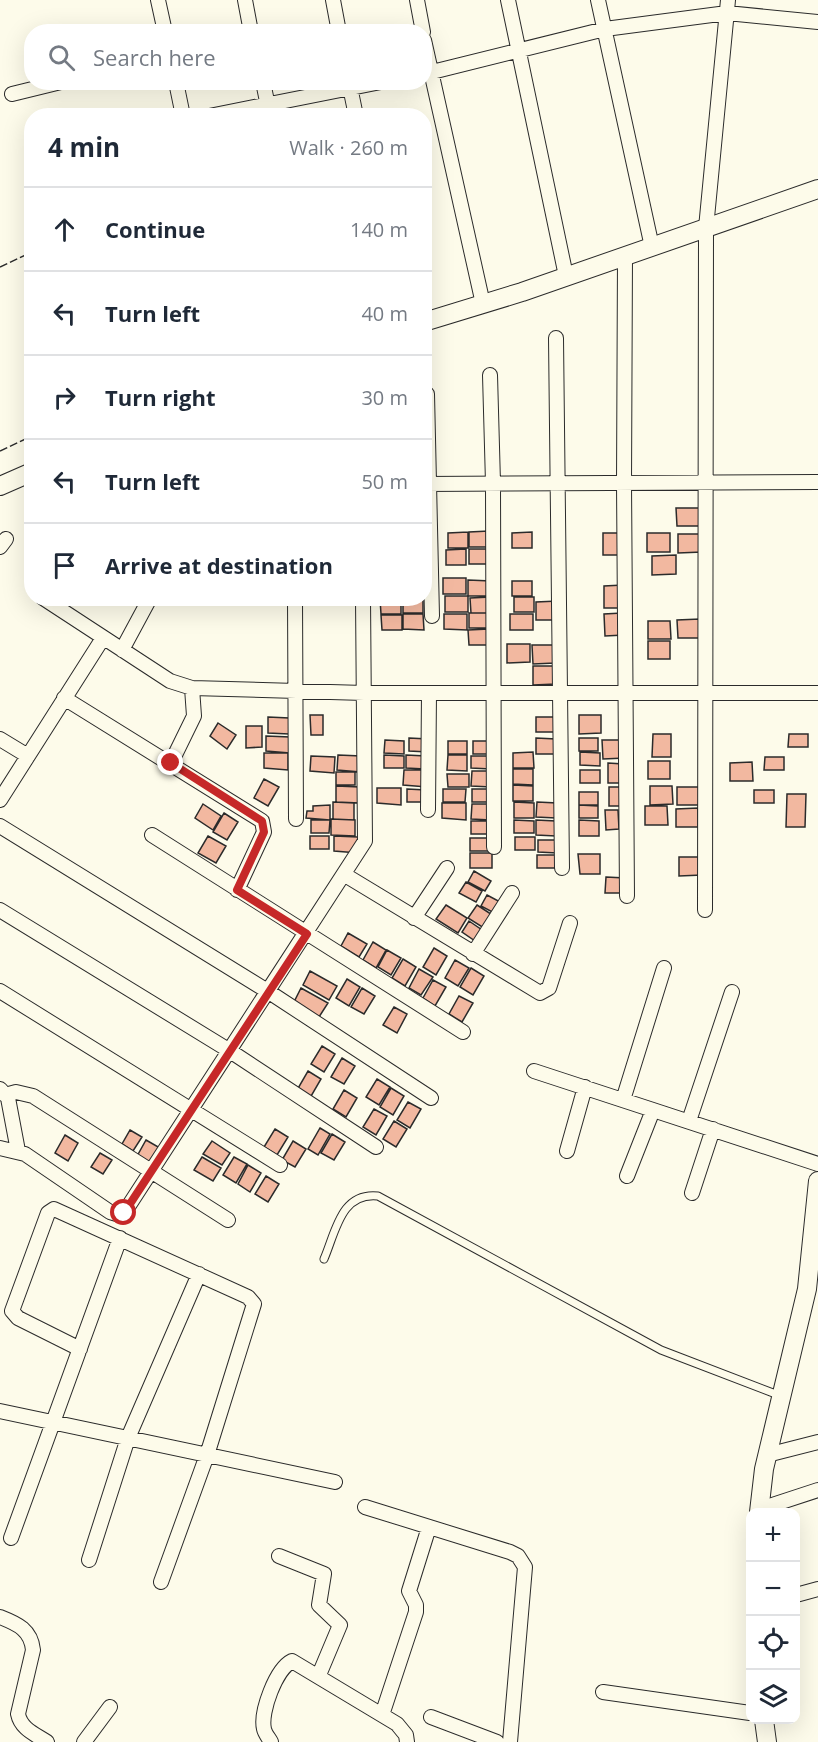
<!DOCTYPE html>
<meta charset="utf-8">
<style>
body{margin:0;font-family:"Open Sans",sans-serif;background:#f6f6f7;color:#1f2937}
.controls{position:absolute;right:18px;bottom:18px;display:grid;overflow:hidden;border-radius:12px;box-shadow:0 6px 24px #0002}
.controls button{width:54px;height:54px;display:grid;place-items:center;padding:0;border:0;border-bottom:2px solid #e0e1e3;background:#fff;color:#1f2937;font:30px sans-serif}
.stop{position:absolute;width:18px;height:18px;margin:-14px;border:4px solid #c62828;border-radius:50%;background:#fff}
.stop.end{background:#c62828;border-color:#fff;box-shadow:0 2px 6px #0008}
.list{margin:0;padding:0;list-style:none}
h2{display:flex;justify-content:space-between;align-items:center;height:78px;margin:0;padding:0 24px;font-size:26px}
h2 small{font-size:20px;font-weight:400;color:#747a83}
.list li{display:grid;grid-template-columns:39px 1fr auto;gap:18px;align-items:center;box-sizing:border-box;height:84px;padding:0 24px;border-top:2px solid #e0e1e3}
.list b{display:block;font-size:22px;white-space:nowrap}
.list em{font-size:20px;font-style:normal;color:#747a83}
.icon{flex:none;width:33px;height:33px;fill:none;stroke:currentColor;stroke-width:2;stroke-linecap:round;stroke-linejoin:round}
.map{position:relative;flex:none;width:818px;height:1742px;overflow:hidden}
.search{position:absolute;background:#fff;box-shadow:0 6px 24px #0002;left:24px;top:24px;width:408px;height:66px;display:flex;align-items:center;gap:15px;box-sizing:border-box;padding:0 21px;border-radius:24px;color:#747a83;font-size:22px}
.panel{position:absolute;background:#fff;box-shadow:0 6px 24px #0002;left:24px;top:108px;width:408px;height:498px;border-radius:24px}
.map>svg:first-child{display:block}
</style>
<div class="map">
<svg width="818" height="1742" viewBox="0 0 818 1742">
<rect width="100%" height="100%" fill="#fdfbea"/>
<path fill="#f2b8a0" stroke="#2b2b2b" stroke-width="1.5" d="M 676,508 L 699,508 L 699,526 L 677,526 Z
M 489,531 L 489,547 L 469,547 L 469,532 Z
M 468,532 L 468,548 L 448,548 L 448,533 Z
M 532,532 L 532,548 L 512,548 L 512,533 Z
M 603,533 L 622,533 L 622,555 L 603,555 Z
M 647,533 L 670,533 L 670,552 L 647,552 Z
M 678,534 L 702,534 L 702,552 L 678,553 Z
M 466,549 L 466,565 L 446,565 L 446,550 Z
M 469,549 L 489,549 L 489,564 L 469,564 Z
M 676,555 L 676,574 L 652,575 L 652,556 Z
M 443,578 L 466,578 L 466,594 L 443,594 Z
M 468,580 L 491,581 L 491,596 L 468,596 Z
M 512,581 L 532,581 L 532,596 L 512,596 Z
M 623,585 L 623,608 L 604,608 L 604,586 Z
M 445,596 L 468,596 L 468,612 L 445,612 Z
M 491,597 L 491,613 L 471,613 L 470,598 Z
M 514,597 L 534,597 L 534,612 L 514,612 Z
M 403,598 L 423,598 L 423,613 L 403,613 Z
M 380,599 L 401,599 L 401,614 L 381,614 Z
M 558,601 L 558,620 L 536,620 L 536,602 Z
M 469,613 L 493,613 L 492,628 L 469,628 Z
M 622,613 L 624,635 L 605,636 L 604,614 Z
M 403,614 L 423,614 L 424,630 L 403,629 Z
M 444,614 L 467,614 L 467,630 L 444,629 Z
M 510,614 L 533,614 L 533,630 L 510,630 Z
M 381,615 L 402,615 L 402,630 L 382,630 Z
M 700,619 L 700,638 L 678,638 L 677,620 Z
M 648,621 L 670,621 L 671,639 L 648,639 Z
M 489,629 L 489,645 L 469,645 L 468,630 Z
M 648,641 L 670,641 L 670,659 L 648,659 Z
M 507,644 L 530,644 L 530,662 L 507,663 Z
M 532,645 L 555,645 L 555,663 L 533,664 Z
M 533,666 L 556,666 L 556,684 L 533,685 Z
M 310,715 L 323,715 L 323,735 L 311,735 Z
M 579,715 L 601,715 L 601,733 L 579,734 Z
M 268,717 L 289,718 L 289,734 L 268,733 Z
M 536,717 L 557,717 L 557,732 L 536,732 Z
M 218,723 L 236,735 L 227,749 L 210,736 Z
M 246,726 L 262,726 L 262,747 L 246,748 Z
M 653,734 L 671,734 L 671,757 L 652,757 Z
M 789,734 L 808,734 L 808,747 L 788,747 Z
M 266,736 L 290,737 L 290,753 L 266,751 Z
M 409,738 L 428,739 L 428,752 L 409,751 Z
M 536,738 L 556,739 L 555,754 L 536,754 Z
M 579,738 L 598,738 L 598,751 L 579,751 Z
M 385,740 L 404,741 L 404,754 L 384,753 Z
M 602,740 L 625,740 L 625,758 L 603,759 Z
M 448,741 L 467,741 L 467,754 L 448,754 Z
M 473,741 L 492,741 L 492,754 L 473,754 Z
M 533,752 L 534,768 L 513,768 L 513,753 Z
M 580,752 L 600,753 L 600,766 L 580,765 Z
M 264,753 L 288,753 L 288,770 L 264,768 Z
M 338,755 L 361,756 L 361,772 L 337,770 Z
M 384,755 L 404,756 L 404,768 L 384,768 Z
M 406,755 L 426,756 L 425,769 L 406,768 Z
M 448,755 L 467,755 L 467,771 L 447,770 Z
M 311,756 L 335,757 L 334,773 L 310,771 Z
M 471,756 L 491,756 L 491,769 L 471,768 Z
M 765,757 L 784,757 L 784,770 L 764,770 Z
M 648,761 L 670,761 L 670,779 L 648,779 Z
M 752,762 L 753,781 L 730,781 L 730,763 Z
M 608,763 L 623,764 L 623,783 L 608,783 Z
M 513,769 L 533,769 L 533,785 L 513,784 Z
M 404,770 L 428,770 L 427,787 L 403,785 Z
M 580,770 L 600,770 L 600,783 L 580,783 Z
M 472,771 L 491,771 L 491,787 L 471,786 Z
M 336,772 L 355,772 L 355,785 L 336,785 Z
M 447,774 L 469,774 L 469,787 L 448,787 Z
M 264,779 L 279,787 L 268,806 L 254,798 Z
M 513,785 L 533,786 L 533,801 L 513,801 Z
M 336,786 L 360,787 L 360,803 L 336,802 Z
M 650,786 L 672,786 L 673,804 L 650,805 Z
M 609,787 L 622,787 L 622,806 L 609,806 Z
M 677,787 L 700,787 L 700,805 L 677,805 Z
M 377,788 L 401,788 L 401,805 L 377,803 Z
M 407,789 L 426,790 L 426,802 L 407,802 Z
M 443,789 L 466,789 L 465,802 L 443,802 Z
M 472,789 L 491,789 L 491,802 L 472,802 Z
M 754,790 L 774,790 L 774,803 L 754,803 Z
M 579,792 L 598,792 L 598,805 L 579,805 Z
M 787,794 L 806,794 L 805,827 L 786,827 Z
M 333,802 L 354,803 L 354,820 L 333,819 Z
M 514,802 L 534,803 L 534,818 L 514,818 Z
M 537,802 L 557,803 L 556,818 L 536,817 Z
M 442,803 L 466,803 L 466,820 L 442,818 Z
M 203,804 L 221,816 L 213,830 L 195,818 Z
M 472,804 L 492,804 L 491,820 L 471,819 Z
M 330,805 L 330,820 L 306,818 L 307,811 L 313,811 L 313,806 Z
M 579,805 L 598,806 L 598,818 L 579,818 Z
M 645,806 L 667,806 L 668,825 L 645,825 Z
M 698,808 L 698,827 L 676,827 L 676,809 Z
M 605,810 L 618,810 L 619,829 L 606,830 Z
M 224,813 L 238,822 L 227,840 L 213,832 Z
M 331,819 L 355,820 L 355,836 L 331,835 Z
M 311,820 L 330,820 L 329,833 L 311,833 Z
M 514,820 L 534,821 L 534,833 L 514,833 Z
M 536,820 L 556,821 L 556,836 L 536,835 Z
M 579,820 L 599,821 L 599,836 L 579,836 Z
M 471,821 L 492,821 L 492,834 L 471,834 Z
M 208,836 L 226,846 L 216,863 L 198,853 Z
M 310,836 L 329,836 L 329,849 L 310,849 Z
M 334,836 L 358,837 L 358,853 L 334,851 Z
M 515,837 L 535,837 L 535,850 L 515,850 Z
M 470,838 L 491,838 L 492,851 L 470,851 Z
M 538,840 L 557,840 L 557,853 L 538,852 Z
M 470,853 L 492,853 L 492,868 L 470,868 Z
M 578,854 L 600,854 L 600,874 L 580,874 Z
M 537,855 L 556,855 L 556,868 L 537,868 Z
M 679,857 L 701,857 L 702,875 L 679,876 Z
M 474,871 L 491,881 L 485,891 L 468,882 Z
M 606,877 L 625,878 L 625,893 L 605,893 Z
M 466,882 L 482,891 L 476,902 L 459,893 Z
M 487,895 L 504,904 L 498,915 L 481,906 Z
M 446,905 L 467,918 L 458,933 L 436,919 Z
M 477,905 L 494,916 L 487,930 L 468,918 Z
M 469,921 L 485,932 L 478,943 L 462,932 Z
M 348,933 L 367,944 L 359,957 L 341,946 Z
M 373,942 L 386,950 L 376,968 L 363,960 Z
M 434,948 L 447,956 L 436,975 L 423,967 Z
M 387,950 L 401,958 L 391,975 L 378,967 Z
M 403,959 L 416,967 L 405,986 L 392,978 Z
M 455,960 L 469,968 L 458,986 L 445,978 Z
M 471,968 L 484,976 L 473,995 L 460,987 Z
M 419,969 L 433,977 L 421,995 L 409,988 Z
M 310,971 L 337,986 L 329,1000 L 303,985 Z
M 347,979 L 360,987 L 349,1006 L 336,998 Z
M 433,980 L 446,987 L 435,1006 L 423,998 Z
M 301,988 L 328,1003 L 319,1017 L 294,1002 Z
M 362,988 L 375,996 L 364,1014 L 351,1007 Z
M 459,996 L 473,1003 L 462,1022 L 449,1014 Z
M 394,1007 L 407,1014 L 397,1033 L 383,1025 Z
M 322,1046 L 335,1054 L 324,1072 L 311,1064 Z
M 342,1058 L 355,1066 L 344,1084 L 331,1077 Z
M 308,1071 L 321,1079 L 310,1098 L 297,1090 Z
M 377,1079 L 390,1087 L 379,1105 L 366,1097 Z
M 391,1088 L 404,1096 L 393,1115 L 380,1107 Z
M 344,1090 L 357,1098 L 346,1117 L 333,1109 Z
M 408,1102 L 421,1109 L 410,1128 L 397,1120 Z
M 374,1109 L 387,1116 L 376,1135 L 363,1127 Z
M 394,1121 L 407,1129 L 396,1147 L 383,1139 Z
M 320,1128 L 330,1134 L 318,1155 L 308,1149 Z
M 275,1129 L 288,1137 L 277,1155 L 264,1147 Z
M 130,1130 L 142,1137 L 133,1151 L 122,1144 Z
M 332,1134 L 345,1142 L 334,1160 L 321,1153 Z
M 65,1135 L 78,1143 L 68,1161 L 55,1153 Z
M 146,1140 L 160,1148 L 149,1166 L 136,1158 Z
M 212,1141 L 230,1153 L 222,1165 L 203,1154 Z
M 293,1141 L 306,1149 L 295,1167 L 282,1160 Z
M 100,1153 L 112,1160 L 103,1174 L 91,1167 Z
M 202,1157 L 221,1168 L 213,1181 L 194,1170 Z
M 234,1157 L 247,1164 L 236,1183 L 223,1175 Z
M 248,1165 L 261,1173 L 250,1192 L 238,1184 Z
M 266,1176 L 279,1184 L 268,1202 L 255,1194 Z"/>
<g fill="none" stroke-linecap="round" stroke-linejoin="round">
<g stroke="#2b2b2b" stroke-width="9">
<path id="service" d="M 324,1259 C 336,1231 341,1192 378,1196 L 661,1350 L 781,1396"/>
</g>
<g stroke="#2b2b2b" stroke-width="16">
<path id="minor" d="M 158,0 L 165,32
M 245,0 L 251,32
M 333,0 L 339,32
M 417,0 L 423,32
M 508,0 L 566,276
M 598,0 L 652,247
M 424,40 L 483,304
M 424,74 L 605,29 L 727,13 L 818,22
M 176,82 L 183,116
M 263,82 L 270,116
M 349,82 L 356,116
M 12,94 L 61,82
M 209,116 L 381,82
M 625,256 L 624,483 L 627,896
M 556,338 L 562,868
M 490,375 L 493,483 L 494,847
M 427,394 L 432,616
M 424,484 L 818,482
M 0,547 L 6,539
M 43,598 L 170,681 L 192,688 L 364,693 L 818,693
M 295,598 L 296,819
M 122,650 L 150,598
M 64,698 L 262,821 L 264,832 L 237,890
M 0,739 L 28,756
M 171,763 L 194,716 L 192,688
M 0,800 L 103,638
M 428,810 L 429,693
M 0,826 L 269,992 L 431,1098
M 152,835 L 463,1032
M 345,875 L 540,993 L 549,988 L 570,923
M 0,910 L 230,1051 L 376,1147
M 705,910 L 706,228 L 728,0
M 414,918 L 447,868
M 473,954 L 512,893
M 0,991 L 280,1165
M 534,1071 L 818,1164
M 0,1089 L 8,1098 L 18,1151
M 5,1095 L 16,1092 L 33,1096 L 228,1220
M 623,1100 L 664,968
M 689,1121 L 732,992
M 0,1148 L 25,1154 L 110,1212 L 120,1215 L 124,1213 L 365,841 L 363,598
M 567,1151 L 585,1087
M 627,1176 L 653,1110
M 692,1193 L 713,1129
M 80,1349 L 18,1318 L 12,1311 L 48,1213 L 54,1209 L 248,1297 L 254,1304 L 207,1455 L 161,1582
M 0,1411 L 335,1482
M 767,1455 L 818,1442
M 365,1507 L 510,1552 L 518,1556 L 525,1567 L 510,1742
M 760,1509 L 818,1490
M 11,1538 L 120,1238
M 279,1556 L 324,1574 L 319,1605 L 340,1625 L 319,1675
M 89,1560 L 128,1438 L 199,1274
M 796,1595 L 818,1589
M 0,1617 C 18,1624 31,1630 33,1650 L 18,1714 C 21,1729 35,1734 47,1742
M 603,1692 L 750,1713
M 382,1715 L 416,1612 L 416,1605 L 409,1591 L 429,1527
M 431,1717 L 497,1742
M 84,1742 L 110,1707
M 271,1742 C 269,1738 265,1734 264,1729 C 260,1712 276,1669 292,1661 L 397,1724 L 406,1735 L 407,1742"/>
</g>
<g stroke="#2b2b2b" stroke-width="20">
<path id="tertiary" d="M 424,322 L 522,292 L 818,189
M 0,486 L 32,472
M 759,1512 L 764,1469 L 807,1289 L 818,1181
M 764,1720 L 767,1742"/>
</g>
<use href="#service" stroke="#fdfbea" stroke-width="7"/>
<use href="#minor" stroke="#fdfbea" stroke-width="14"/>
<use href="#tertiary" stroke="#fdfbea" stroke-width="18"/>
<path stroke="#2b2b2b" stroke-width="1.5" stroke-dasharray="8 3" stroke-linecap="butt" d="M 0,267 L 32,252
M 0,451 L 32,436"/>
</g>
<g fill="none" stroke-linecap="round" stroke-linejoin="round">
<path stroke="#c62828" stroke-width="8" d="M 124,1213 L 307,934 L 237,890 L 264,832 L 262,821 L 171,763"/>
</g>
</svg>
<div class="controls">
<button>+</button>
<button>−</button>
<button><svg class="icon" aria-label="locate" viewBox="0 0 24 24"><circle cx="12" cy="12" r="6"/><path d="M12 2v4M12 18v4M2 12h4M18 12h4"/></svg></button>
<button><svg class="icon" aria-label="layers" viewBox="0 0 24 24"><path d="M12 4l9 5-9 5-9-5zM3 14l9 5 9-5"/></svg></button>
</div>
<div class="stop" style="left:124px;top:1213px"></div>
<div class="stop end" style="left:171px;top:763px"></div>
<div class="search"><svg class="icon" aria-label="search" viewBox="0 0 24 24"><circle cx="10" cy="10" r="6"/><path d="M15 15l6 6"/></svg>Search here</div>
<section class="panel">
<h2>4 min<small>Walk · 260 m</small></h2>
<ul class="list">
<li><svg class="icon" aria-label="ahead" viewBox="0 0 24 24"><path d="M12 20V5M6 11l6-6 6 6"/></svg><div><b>Continue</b></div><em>140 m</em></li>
<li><svg class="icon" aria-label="left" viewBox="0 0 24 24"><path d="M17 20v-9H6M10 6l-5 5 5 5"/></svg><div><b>Turn left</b></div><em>40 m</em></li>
<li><svg class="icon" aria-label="right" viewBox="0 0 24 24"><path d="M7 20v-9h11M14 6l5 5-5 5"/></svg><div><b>Turn right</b></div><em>30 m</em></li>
<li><svg class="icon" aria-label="left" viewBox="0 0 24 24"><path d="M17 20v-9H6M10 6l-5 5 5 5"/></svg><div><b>Turn left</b></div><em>50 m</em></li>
<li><svg class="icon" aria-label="arrive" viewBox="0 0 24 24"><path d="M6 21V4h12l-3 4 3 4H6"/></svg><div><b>Arrive at destination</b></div></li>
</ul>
</section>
</div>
